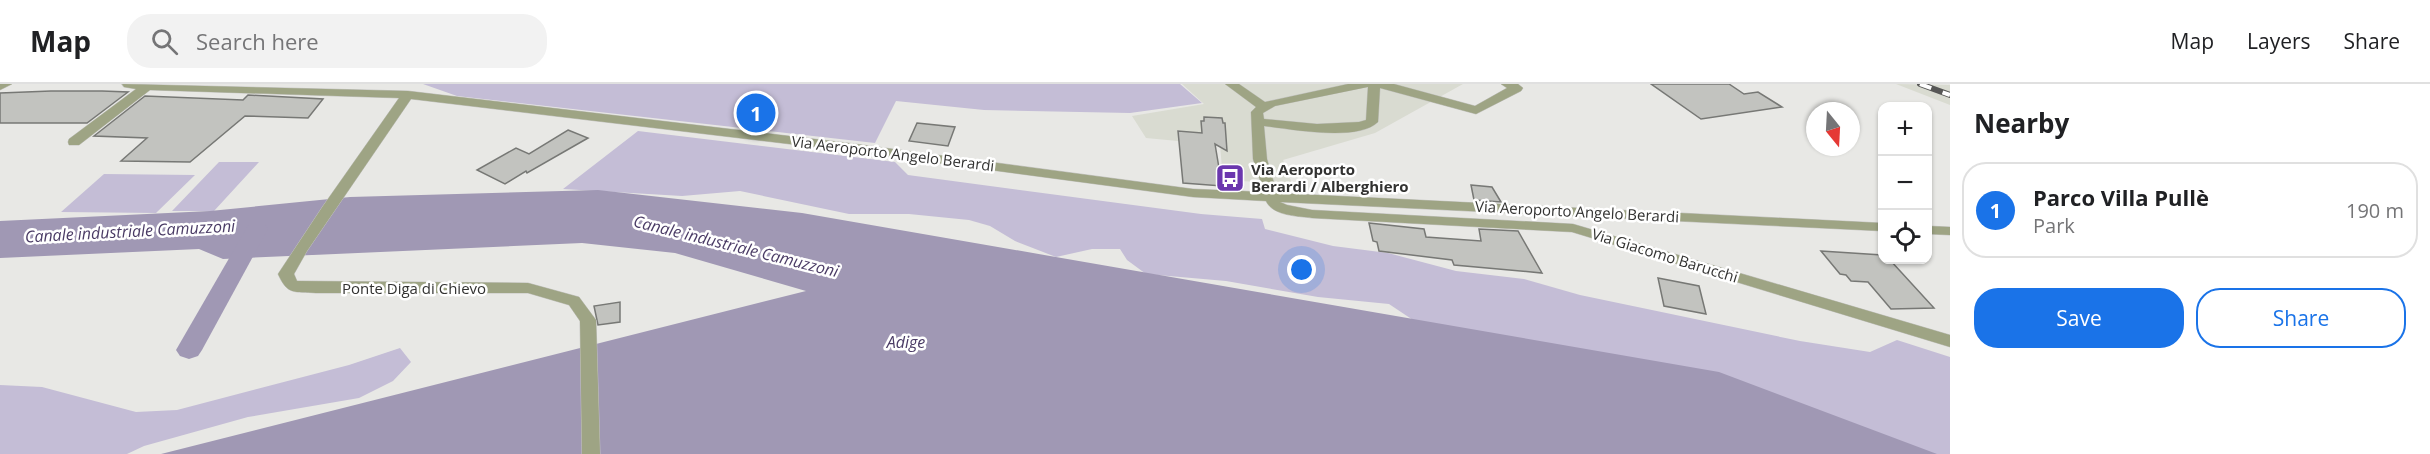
<!DOCTYPE html>
<meta charset="utf-8">
<style>
body{margin:0;font-family:"Open Sans",sans-serif;background:#f2f2f2;color:#202124}
.controls{position:absolute;right:18px;top:18px;display:grid;overflow:hidden;border-radius:12px;box-shadow:0 2px 4px #0004}
.controls button{width:54px;height:54px;display:grid;place-items:center;padding:0;border:0;border-bottom:2px solid #e0e0e0;background:#fff;color:#202124;font:30px sans-serif}
.compass{position:absolute;left:1806px;top:18px;width:54px;height:54px;border-radius:50%;background:#fff;box-shadow:0 2px 4px #0004;rotate:162deg}
.you{position:absolute;left:1302px;top:186px;width:21px;height:21px;margin:-15px;border:4px solid #fff;border-radius:50%;background:#1a73e8;box-shadow:0 0 0 9px #1a73e833}
.badge{display:grid;place-items:center;width:39px;height:39px;border-radius:50%;background:#1a73e8;color:#fff;font-size:20px;font-weight:700}
.pin{position:absolute;translate:-50% -50%;border:3px solid #fff;box-shadow:0 2px 6px #0006}
.list{margin:0;padding:0;list-style:none}
h2{display:flex;justify-content:space-between;align-items:center;height:78px;margin:0;padding:0 24px;font-size:26px}
h2 small{font-size:20px;font-weight:400;color:#757577}
.list li{display:grid;grid-template-columns:39px 1fr auto;gap:18px;align-items:center;box-sizing:border-box;height:96px;margin:0 12px 12px;padding:0 12px;border:2px solid #e0e0e0;border-radius:24px}
.list b{display:block;font-size:22px;white-space:nowrap}
.list p{margin:0;font-size:20px;white-space:nowrap;color:#757577}
.list em{font-size:20px;font-style:normal;color:#757577}
.actions{display:flex;gap:12px;padding:18px 24px}
.actions a{flex:1;padding:14px 0;border:2px solid #1a73e8;border-radius:24px;text-align:center;font-size:21px;color:#1a73e8}
.actions .main{background:#1a73e8;color:#fff}
.icon{flex:none;width:33px;height:33px;fill:none;stroke:currentColor;stroke-width:2;stroke-linecap:round;stroke-linejoin:round}
.map{position:relative;flex:none;width:1950px;height:370px;overflow:hidden}
header{display:flex;align-items:center;gap:36px;box-sizing:border-box;height:84px;padding:0 30px;background:#fff;border-bottom:2px solid #e0e0e0}
header strong{font-size:28px}
nav{display:flex;gap:33px;margin-inline-start:auto;font-size:21px}
.search{width:420px;height:54px;background:#f2f2f2;display:flex;align-items:center;gap:15px;box-sizing:border-box;padding:0 21px;border-radius:24px;color:#757577;font-size:22px}
main{display:flex}
aside{flex:1;background:#fff}
.map>svg:first-child{display:block}
</style>
<header>
<strong>Map</strong>
<div class="search"><svg class="icon" aria-label="search" viewBox="0 0 24 24"><circle cx="10" cy="10" r="6"/><path d="M15 15l6 6"/></svg>Search here</div>
<nav><a>Map</a><a>Layers</a><a>Share</a></nav>
</header>
<main>
<div class="map">
<svg width="1950" height="370" viewBox="0 0 1950 370">
<rect width="100%" height="100%" fill="#e8e8e5"/>
<path fill="#d9dbd1" d="M 1182,0 L 1463,0 L 1375,49 L 1283,76 L 1292,100 L 1223,96 L 1220,61 L 1146,54 L 1132,32 L 1204,20 Z
M 1896,0 L 1950,1 L 1950,21 Z"/>
<path fill="#c4bdd6" d="M 423,0 L 1180,0 L 1202,19 L 1130,29 L 984,26 L 896,17 L 875,59 L 457,12 Z
M 638,47 L 895,78 L 908,91 L 1201,130 L 1262,135 L 1265,145 L 1333,162 L 1388,169 L 1456,187 L 1524,195 L 1580,211 L 1800,257 L 1870,268 L 1897,256 L 1950,273 L 1950,370 L 1922,370 L 1428,246 L 1389,220 L 1318,213 L 1226,197 L 1146,190 L 1127,176 L 1120,165 L 1092,165 L 1056,173 L 1015,157 L 990,142 L 969,136 L 909,130 L 849,130 L 740,107 L 682,112 L 563,105 Z
M 219,78 L 259,78 L 214,127 L 172,127 Z
M 104,90 L 195,91 L 156,129 L 61,128 Z
M 400,264 L 411,278 L 393,297 L 359,314 L 248,333 L 144,362 L 127,370 L 0,370 L 0,301 L 42,303 L 136,328 L 177,326 L 349,281 Z"/>
<path fill="#a098b4" d="M 598,106 L 802,129 L 1719,288 L 1937,370 L 161,370 L 806,207 L 675,169 L 582,159 L 223,175 L 199,165 L 0,174 L 0,137 L 210,127 L 350,113 Z"/>
<g fill="none" stroke-linecap="round" stroke-linejoin="round">
<path fill="#a098b4" fill-rule="evenodd" d="M 257,138 L 265,140 L 268,145 L 202,266 L 198,272 L 189,275 L 180,272 L 176,266 L 246,145 L 249,140 Z"/>
</g>
<path fill="#c2c3bf" stroke="#777875" stroke-width="1.5" d="M 1651,0 L 1729,0 L 1744,10 L 1758,8 L 1782,23 L 1701,35 Z
M 51,7 L 102,7 L 128,8 L 87,39 L 0,39 L 0,9 Z
M 248,11 L 323,15 L 308,34 L 245,32 L 190,78 L 121,77 L 147,54 L 94,52 L 145,12 L 243,16 Z
M 1204,33 L 1222,34 L 1223,39 L 1225,39 L 1227,67 L 1215,60 L 1222,102 L 1183,99 L 1178,47 L 1202,49 L 1201,37 L 1204,37 Z
M 917,39 L 955,43 L 948,62 L 909,57 Z
M 568,46 L 588,54 L 527,89 L 526,87 L 505,100 L 477,86 L 516,64 L 529,70 Z
M 1471,101 L 1492,103 L 1501,118 L 1474,116 Z
M 1369,139 L 1424,145 L 1426,153 L 1481,157 L 1479,145 L 1518,147 L 1542,189 L 1454,181 L 1452,176 L 1379,167 L 1377,158 L 1373,157 Z
M 1821,167 L 1882,171 L 1882,176 L 1890,176 L 1934,224 L 1891,225 L 1868,198 L 1851,197 L 1846,191 L 1840,190 Z
M 1658,194 L 1699,202 L 1706,230 L 1664,222 Z
M 620,218 L 620,238 L 598,241 L 594,222 Z"/>
<g fill="none" stroke-linecap="round" stroke-linejoin="round">
<g stroke="#c4c4c1" stroke-width="1">
<path id="minor" d="M 0,0 L 12,0 L 0,6 Z
M 122,0 L 408,7 L 848,59 L 1193,105 L 1264,108 L 1253,75 L 1251,28 L 1256,23 L 1225,0 L 1239,0 L 1265,18 L 1348,0 L 1394,0 L 1475,22 L 1507,4 L 1501,0 L 1518,0 L 1523,4 L 1521,7 L 1476,30 L 1380,4 L 1378,38 C 1358,58 1291,45 1264,42 L 1267,75 L 1277,109 L 1882,139 L 1882,147 L 1280,118 L 1287,121 L 1312,126 L 1573,140 L 1950,251 L 1950,263 L 1572,148 L 1312,134 C 1297,132 1273,132 1266,117 L 1193,113 L 848,67 L 411,15 L 307,167 L 294,190 L 297,197 L 528,199 L 579,213 L 596,236 L 600,370 L 582,370 L 580,237 L 569,221 L 528,209 L 316,209 C 294,207 288,212 278,190 L 323,122 L 399,14 L 150,6 L 79,61 L 69,61 L 68,58 L 69,55 L 136,5 L 124,3 ZM 1368,3 L 1366,36 L 1359,38 L 1317,40 L 1264,35 L 1263,29 L 1275,22 Z
M 1928,142 L 1950,143 L 1950,151 L 1928,150 Z"/>
</g>
<use href="#minor" fill="#9ea484" fill-rule="evenodd"/>
<g stroke="#575756" stroke-width="6">
<path id="rail" d="M 1920,0 L 1950,11"/>
</g>
<use href="#rail" stroke="#fff" stroke-width="4" stroke-dasharray="12" stroke-linecap="butt"/>
</g>
<defs>
<g id="bus-square" transform="scale(1.5)"><rect x="-9" y="-9" width="18" height="18" rx="4" fill="#6b37ae" stroke="#fff"/><path d="M-5-6H5V4H4V6H2V4H-2V6H-4V4H-5ZM-3.5-4V0h7V-4ZM-3.5 1.2v1.5H-2V1.2ZM2 1.2v1.5H3.5V1.2Z" fill="#fff"/></g>
</defs>
<g fill-rule="evenodd">
<use href="#bus-square" x="1230" y="94"/>
</g>
<g text-anchor="middle" dominant-baseline="central" stroke-width="5" stroke-linejoin="round" paint-order="stroke">
<g font-size="15" fill="#323231" stroke="#fff">
<text transform="translate(893 69) rotate(7)">Via Aeroporto Angelo Berardi</text>
<text transform="translate(1577 127) rotate(3)">Via Aeroporto Angelo Berardi</text>
<text transform="translate(1665 171) rotate(17)">Via Giacomo Barucchi</text>
<text x="414" y="204">Ponte Diga di Chievo</text>
</g>
<g font-size="15" font-weight="bold" fill="#323231" stroke="#fff" text-anchor="start">
<text x="1251" y="85">Via Aeroporto<tspan x="1251" dy="17">Berardi / Alberghiero</tspan></text>
</g>
<g font-size="16" font-style="italic" fill="#4a3b65" stroke="#fff">
<text transform="translate(130 147) rotate(-3)">Canale industriale Camuzzoni</text>
<text transform="translate(736 162) rotate(14)">Canale industriale Camuzzoni</text>
<text x="906" y="258">Adige</text>
</g>
</g>
</svg>
<div class="controls">
<button>+</button>
<button>−</button>
<button><svg class="icon" aria-label="locate" viewBox="0 0 24 24"><circle cx="12" cy="12" r="6"/><path d="M12 2v4M12 18v4M2 12h4M18 12h4"/></svg></button>
</div>
<svg class="compass" viewBox="-18 -18 36 36"><path d="M0-13l5 13h-10z" fill="#e53935"/><path d="M0 13l5-13h-10z" fill="#757577"/></svg>
<div class="you"></div>
<div class="pin badge" style="left:756px;top:29px">1</div>
</div>
<aside>
<h2>Nearby<small></small></h2>
<ul class="list">
<li><span class="badge">1</span><div><b>Parco Villa Pullè</b><p>Park</p></div><em>190 m</em></li>
</ul>
<div class="actions"><a class="main">Save</a><a>Share</a></div>
</aside>
</main>
